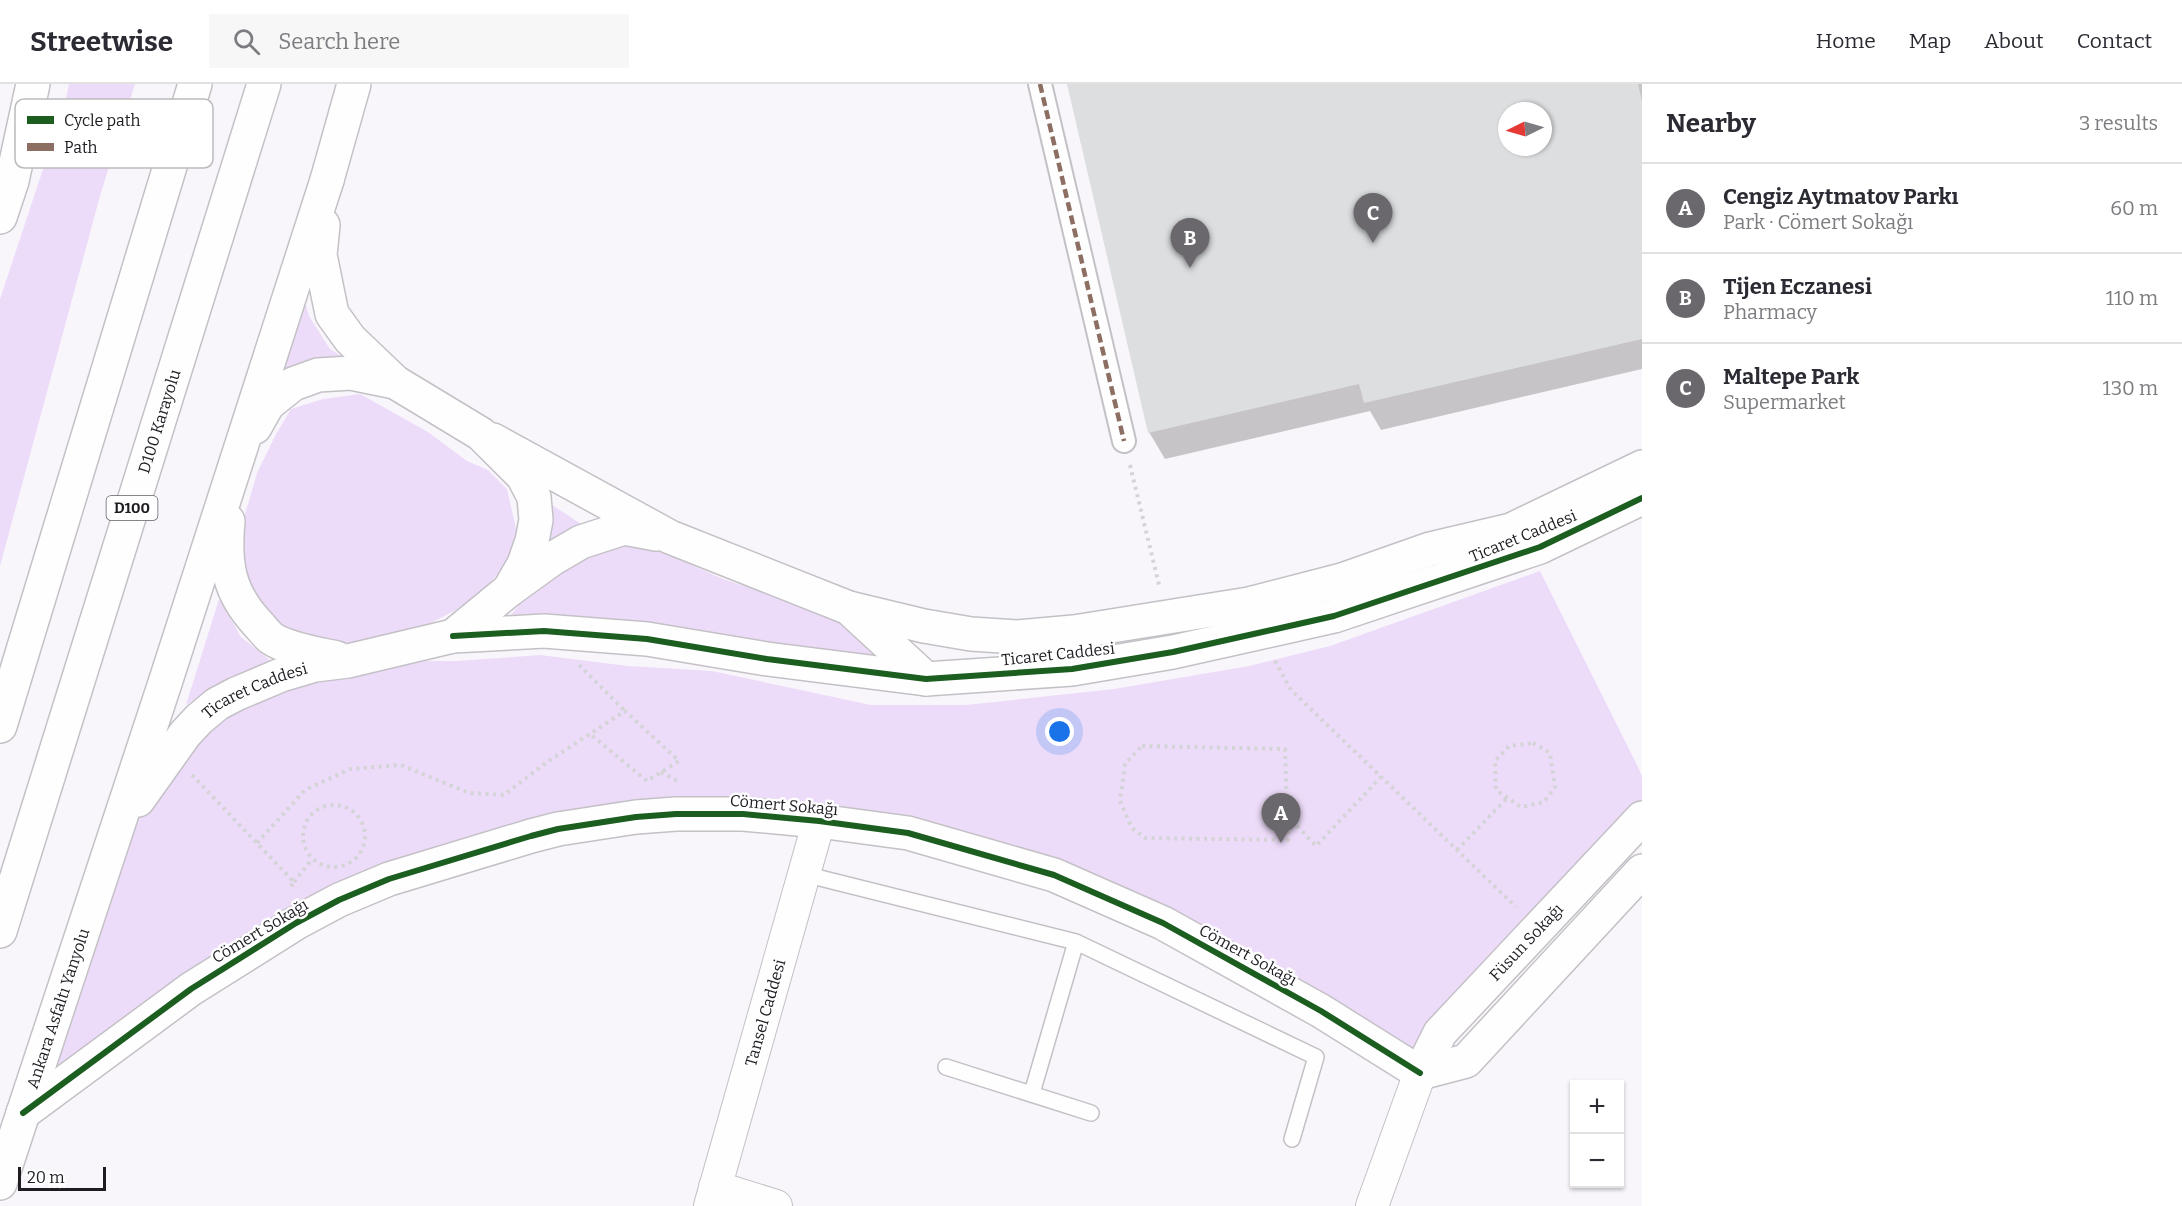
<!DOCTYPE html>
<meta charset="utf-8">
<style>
body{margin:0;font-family:Bitter,serif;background:#f7f7f7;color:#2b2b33}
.controls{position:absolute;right:18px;bottom:18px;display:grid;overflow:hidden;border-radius:0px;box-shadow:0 2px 4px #0004}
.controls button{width:54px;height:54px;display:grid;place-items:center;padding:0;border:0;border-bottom:2px solid #e1e1e2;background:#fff;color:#2b2b33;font:30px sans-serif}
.compass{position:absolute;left:1498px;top:18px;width:54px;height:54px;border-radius:50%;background:#fff;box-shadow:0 2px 4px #0004;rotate:265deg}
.scale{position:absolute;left:18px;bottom:15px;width:88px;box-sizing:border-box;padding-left:6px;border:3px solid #1e1b21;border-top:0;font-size:16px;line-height:21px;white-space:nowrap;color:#1e1b21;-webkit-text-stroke:4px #fff;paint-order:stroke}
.you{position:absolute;left:1060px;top:648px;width:21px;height:21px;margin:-15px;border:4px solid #fff;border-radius:50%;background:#1a73e8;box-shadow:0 0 0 9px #1a73e833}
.badge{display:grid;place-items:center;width:39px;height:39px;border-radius:50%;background:#6b686d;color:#fff;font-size:20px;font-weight:700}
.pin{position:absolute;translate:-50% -50px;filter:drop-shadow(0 2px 3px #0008)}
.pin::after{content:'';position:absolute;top:32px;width:21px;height:18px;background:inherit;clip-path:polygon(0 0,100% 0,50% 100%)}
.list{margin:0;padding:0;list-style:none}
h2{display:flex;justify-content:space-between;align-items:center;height:78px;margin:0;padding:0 24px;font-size:26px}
h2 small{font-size:20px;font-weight:400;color:#7c7c81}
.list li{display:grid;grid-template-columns:39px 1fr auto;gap:18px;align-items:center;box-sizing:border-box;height:90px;padding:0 24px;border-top:2px solid #e1e1e2}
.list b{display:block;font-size:22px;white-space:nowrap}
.list p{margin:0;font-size:20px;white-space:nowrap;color:#7c7c81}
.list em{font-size:20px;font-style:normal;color:#7c7c81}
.icon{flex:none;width:33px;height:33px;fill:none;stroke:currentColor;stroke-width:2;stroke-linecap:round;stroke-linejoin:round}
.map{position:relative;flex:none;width:1642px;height:1122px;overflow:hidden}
header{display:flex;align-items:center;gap:36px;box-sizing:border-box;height:84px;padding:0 30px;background:#fff;border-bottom:2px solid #e1e1e2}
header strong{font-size:28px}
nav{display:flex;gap:33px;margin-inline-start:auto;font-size:21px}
.search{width:420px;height:54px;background:#f7f7f7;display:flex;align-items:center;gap:15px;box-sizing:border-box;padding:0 21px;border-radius:0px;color:#7c7c81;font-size:22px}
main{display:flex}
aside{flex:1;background:#fff}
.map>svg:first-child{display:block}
</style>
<header>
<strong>Streetwise</strong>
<div class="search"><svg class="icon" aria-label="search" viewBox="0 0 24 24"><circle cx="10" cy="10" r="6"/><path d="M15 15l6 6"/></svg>Search here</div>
<nav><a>Home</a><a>Map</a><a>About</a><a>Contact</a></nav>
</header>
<main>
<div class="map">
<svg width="1642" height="1122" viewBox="0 0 1642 1122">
<rect width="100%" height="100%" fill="#f9f6fb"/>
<path fill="#eddcf9" d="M 69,0 L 135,0 L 100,112 L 0,482 L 0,215 L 65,19 Z
M 300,198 L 309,232 L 330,265 L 354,280 L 266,308 Z
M 360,310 L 428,348 L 467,377 L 488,386 L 507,405 L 517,449 L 505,482 L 479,510 L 456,526 L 421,544 L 385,553 L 349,559 L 298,551 L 270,538 L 239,486 L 243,437 L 257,389 L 276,350 L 291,325 L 323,315 Z
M 543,415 L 589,445 L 541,462 Z
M 624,459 L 653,464 L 723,495 L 846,536 L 897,577 L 778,562 L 672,542 L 609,536 L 508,534 L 526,513 L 566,481 Z
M 1540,487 L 1639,685 L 1642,693 L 1642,734 L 1420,989 L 1163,839 L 908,749 L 658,731 L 339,816 L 23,1029 L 114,750 L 222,623 L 348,577 L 456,577 L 540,571 L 628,582 L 712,587 L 871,621 L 966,621 L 1114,605 L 1249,582 L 1330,562 Z
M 219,515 L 241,553 L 271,577 L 211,604 L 186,621 Z"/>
<path fill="#0003" fill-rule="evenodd" d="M 1068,0 L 1642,0 L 1642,285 L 1381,346 L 1370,327 L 1165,375 L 1149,348 ZM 1507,27 L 1543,27 L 1543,63 L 1507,63 Z"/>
<path fill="#dcdedf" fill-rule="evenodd" d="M 1067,0 L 1638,0 L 1642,17 L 1642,255 L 1364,319 L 1359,300 L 1148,349 ZM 1507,27 L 1543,27 L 1543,63 L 1507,63 Z"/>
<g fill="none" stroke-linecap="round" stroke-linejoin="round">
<g stroke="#c4c1c6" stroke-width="18">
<path id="service" d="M 804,790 L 1076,858 L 1316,973 L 1292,1055
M 946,983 L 1091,1029
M 1032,1009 L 1076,858"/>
</g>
<g stroke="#c4c1c6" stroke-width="26">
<path id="pedestrian" d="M 1040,0 L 1124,357"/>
</g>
<g stroke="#c4c1c6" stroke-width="34">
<g id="minor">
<path d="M 715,1103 L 776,1122"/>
<path id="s1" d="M 710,1122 L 819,737"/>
<path d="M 1372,1122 L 1420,989"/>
</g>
</g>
<g stroke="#c4c1c6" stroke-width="36">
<g id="tertiary">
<path d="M 493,356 L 670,453 L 849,524 L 926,595"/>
<path d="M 509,506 L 552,475 L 581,458 L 624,444 L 656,450"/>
<path d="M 849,524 L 924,542 L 971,550 L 1017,553 L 1074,548 L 1249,520 L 1342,496 L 1430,465 L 1511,446 L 1642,383"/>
<path d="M 453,552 L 544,547 L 647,555 L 767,575 L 926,595 L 1072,585 L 1173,568 L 1334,532 L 1540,463 L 1642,414"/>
<path id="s2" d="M 1420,989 L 1440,949 L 1642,734"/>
<path d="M 1420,989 L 1466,977 L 1642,787"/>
<path d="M 23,1029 L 191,905 L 296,839 L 339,816 L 389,795 L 531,752 L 558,745 L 636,733 L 676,730 L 743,730 L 819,737 L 908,749 L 1054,791 L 1163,839 L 1321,927 L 1420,989"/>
</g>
</g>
<g stroke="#c4c1c6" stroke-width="36">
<g id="secondary">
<path d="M 0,133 L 12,97 L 33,0"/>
<path d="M 255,343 L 268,320 L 293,300 L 318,291 L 351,289 L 395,298"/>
<path d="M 228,437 C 224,479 228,508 258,540 C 262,544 266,550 271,554 C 286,565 319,570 337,574"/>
<path id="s3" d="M 138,716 L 185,650 L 199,635 L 217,620 L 236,610 L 281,591 L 315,581 L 348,577 L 453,552 L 509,506 L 524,480 L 532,457 L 536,436 L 534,413 L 523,392 L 481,350 L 395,298 L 350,255 L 332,230 L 320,171 L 323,141"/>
<path id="s4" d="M 0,1099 L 165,599 L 327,96"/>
</g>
</g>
<g stroke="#c4c1c6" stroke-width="36">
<g id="trunk">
<path d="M 327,96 L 354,0"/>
<path d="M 0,642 L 195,0"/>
<path id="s5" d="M 0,847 L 264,0"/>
</g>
</g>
<path stroke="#d4d3d5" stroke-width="4" stroke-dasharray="3 4.5" stroke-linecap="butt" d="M 1130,381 L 1160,505
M 1275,577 L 1291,606 L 1516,823
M 579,581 L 625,627
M 1533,659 L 1550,669 L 1555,703 L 1544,718 L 1521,723 L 1496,706 L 1495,677 L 1509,662 Z
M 1142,662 L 1285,665 L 1288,756 L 1145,754 L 1132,744 L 1120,717 L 1125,680 Z
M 661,688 L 679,698
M 192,691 L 294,798 L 288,806
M303 752a31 31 0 1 1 62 0a31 31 0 1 1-62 0Z
M 1287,731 L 1316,762 L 1381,693
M 257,759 L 305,706 L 350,685 L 401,681 L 469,709 L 504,711 L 547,678 L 625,627 L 679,677 L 647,697 L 590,650
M 1457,766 L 1507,714
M 294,798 L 312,775"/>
<use href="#service" stroke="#fefefe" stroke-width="15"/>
<use href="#pedestrian" stroke="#fefefe" stroke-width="22"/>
<use href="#minor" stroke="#fefefe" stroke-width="32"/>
<use href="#tertiary" stroke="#fefefe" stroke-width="33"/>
<use href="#secondary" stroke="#fefefe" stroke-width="33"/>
<use href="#trunk" stroke="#fefefe" stroke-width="33"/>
<path stroke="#8d6e63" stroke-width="4.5" stroke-dasharray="9 4.5" stroke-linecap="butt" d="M 1040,0 L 1124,357"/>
<g stroke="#fff" stroke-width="10">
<path id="cycleway" d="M 453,552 L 544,547 L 647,555 L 767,575 L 926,595 L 1072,585 L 1173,568 L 1334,532 L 1540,463 L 1642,414
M 23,1029 L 191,905 L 296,839 L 339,816 L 389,795 L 531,752 L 558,745 L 636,733 L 676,730 L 743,730 L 819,737 L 908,749 L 1054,791 L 1163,839 L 1321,927 L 1420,989"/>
</g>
<use href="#cycleway" stroke="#1b5e20" stroke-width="6"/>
</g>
<g text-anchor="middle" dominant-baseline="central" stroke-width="5" stroke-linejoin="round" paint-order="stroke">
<rect fill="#fff" stroke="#625f64" stroke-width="1.5" x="106.5" y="412" width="51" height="24" rx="4.5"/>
<g font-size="15" font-weight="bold" fill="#1e1b21">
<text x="132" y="424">D100</text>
</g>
<g font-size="16" fill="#1e1b21" stroke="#fff">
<text stroke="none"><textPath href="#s5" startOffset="534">D100 Karayolu</textPath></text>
<text transform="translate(1523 452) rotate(-22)">Ticaret Caddesi</text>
<text transform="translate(1058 570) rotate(-6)">Ticaret Caddesi</text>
<text stroke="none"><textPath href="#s3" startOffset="165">Ticaret Caddesi</textPath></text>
<text transform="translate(784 721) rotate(5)">Cömert Sokağı</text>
<text transform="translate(260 847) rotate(-31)">Cömert Sokağı</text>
<text stroke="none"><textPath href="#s2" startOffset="170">Füsun Sokağı</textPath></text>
<text transform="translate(1248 871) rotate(29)">Cömert Sokağı</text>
<text stroke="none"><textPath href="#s4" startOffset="184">Ankara Asfaltı Yanyolu</textPath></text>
<text stroke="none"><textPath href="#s1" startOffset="201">Tansel Caddesi</textPath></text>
</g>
</g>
<rect x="15" y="15" width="198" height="69" rx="9" fill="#fff" stroke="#bcbbbc" stroke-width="1.5"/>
<rect x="27" y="32" width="27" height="8" fill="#1b5e20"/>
<rect x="27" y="59" width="27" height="8" fill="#8d6e63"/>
<g font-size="16" fill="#1e1b21">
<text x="64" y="42">Cycle path</text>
<text x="64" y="69">Path</text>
</g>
</svg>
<div class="controls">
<button>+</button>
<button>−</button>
</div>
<svg class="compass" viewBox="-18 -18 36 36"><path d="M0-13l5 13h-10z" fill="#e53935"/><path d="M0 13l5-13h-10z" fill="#7c7c81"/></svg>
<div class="scale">20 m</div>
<div class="you"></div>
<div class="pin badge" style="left:1281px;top:759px">A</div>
<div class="pin badge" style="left:1190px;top:184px">B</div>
<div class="pin badge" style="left:1373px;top:159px">C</div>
</div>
<aside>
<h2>Nearby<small>3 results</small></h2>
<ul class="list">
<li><span class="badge">A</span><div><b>Cengiz Aytmatov Parkı</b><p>Park · Cömert Sokağı</p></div><em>60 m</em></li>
<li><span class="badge">B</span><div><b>Tijen Eczanesi</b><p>Pharmacy</p></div><em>110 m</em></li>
<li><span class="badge">C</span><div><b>Maltepe Park</b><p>Supermarket</p></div><em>130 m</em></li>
</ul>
</aside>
</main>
